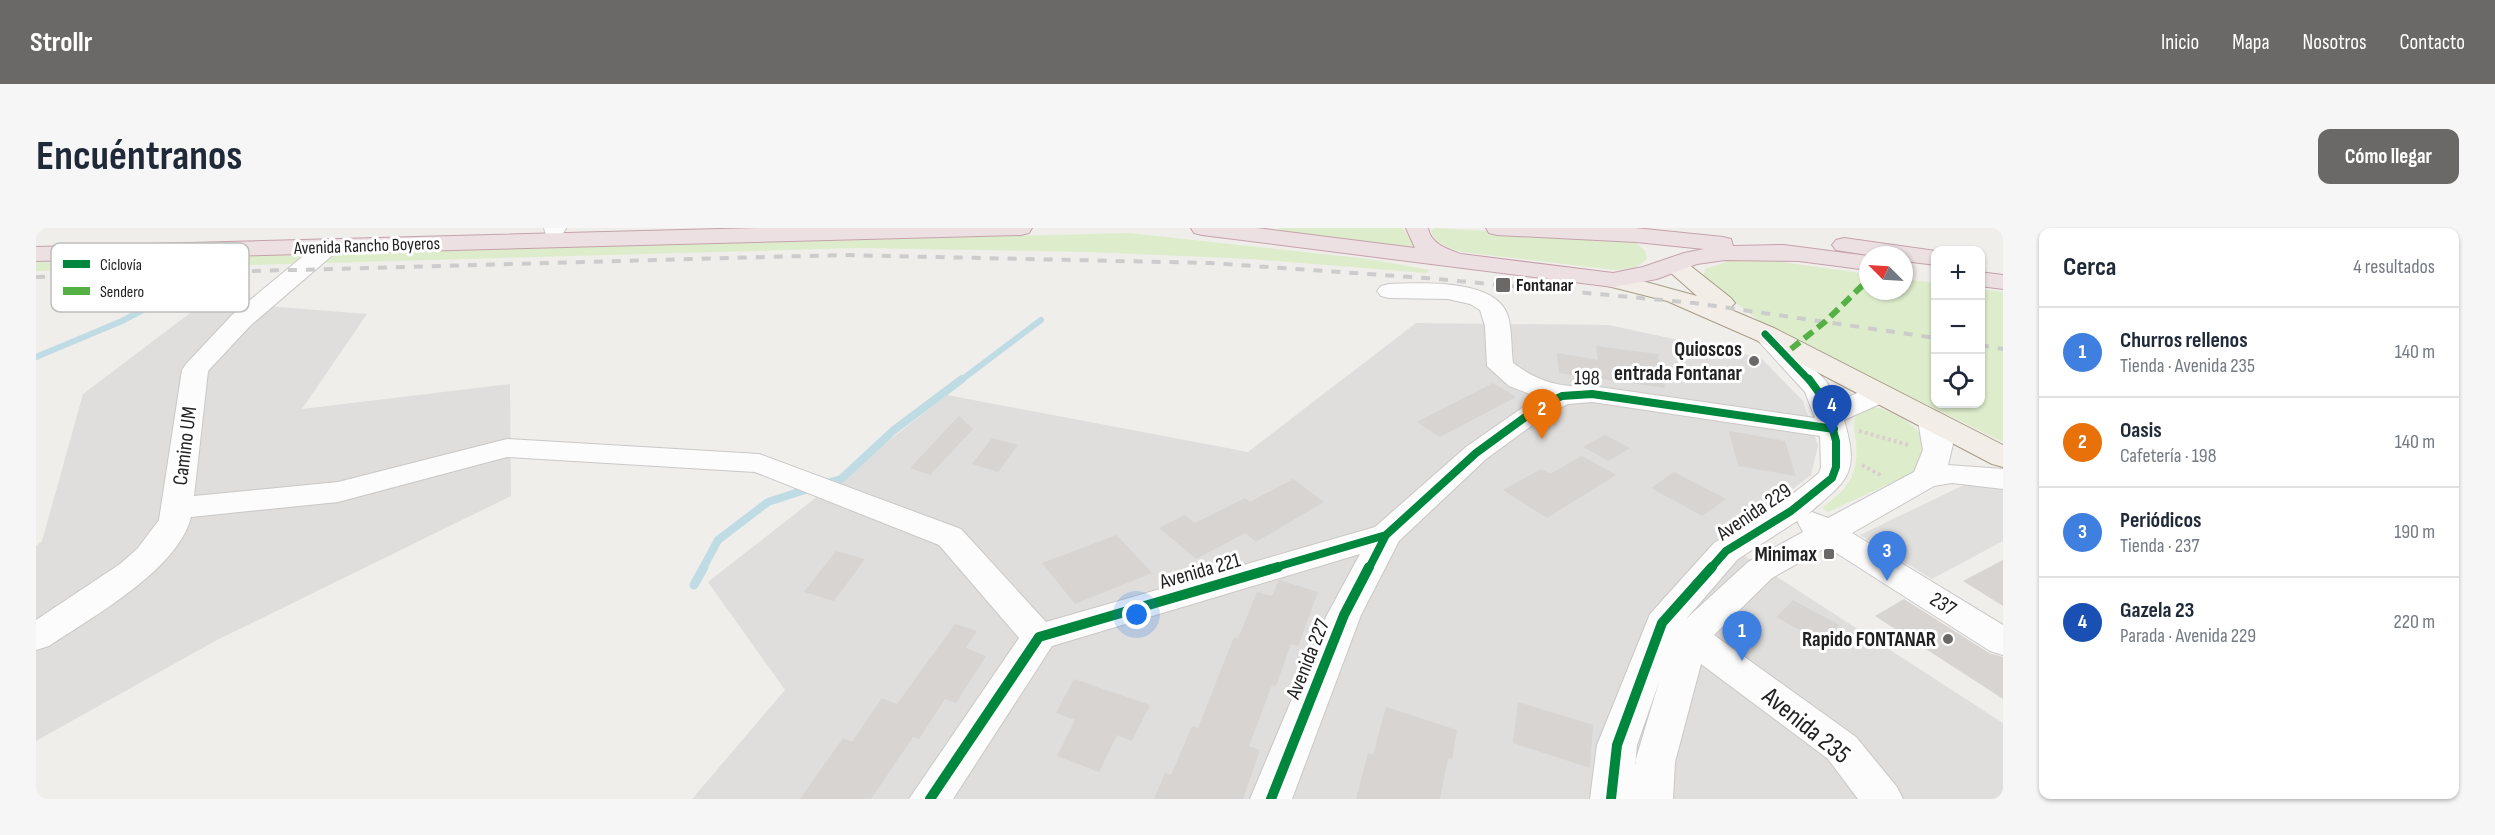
<!DOCTYPE html>
<html lang="es">
<meta charset="utf-8">
<style>
body{margin:0;font-family:"Sofia Sans Condensed",sans-serif;background:#f6f6f7;color:#1f2937}
.controls{position:absolute;right:18px;top:18px;display:grid;overflow:hidden;border-radius:12px;box-shadow:0 2px 4px #0004}
.controls button{width:54px;height:54px;display:grid;place-items:center;padding:0;border:0;border-bottom:2px solid #e0e1e3;background:#fff;color:#1f2937;font:30px sans-serif}
.compass{position:absolute;left:1823px;top:18px;width:54px;height:54px;border-radius:50%;background:#fff;box-shadow:0 2px 4px #0004;rotate:294deg}
.you{position:absolute;left:1101px;top:387px;width:21px;height:21px;margin:-15px;border:4px solid #fff;border-radius:50%;background:#1a73e8;box-shadow:0 0 0 9px #1a73e833}
.badge{display:grid;place-items:center;width:39px;height:39px;border-radius:50%;background:#6a6968;color:#fff;font-size:20px;font-weight:700}
.pin{position:absolute;translate:-50% -50px;filter:drop-shadow(0 2px 3px #0008)}
.pin::after{content:'';position:absolute;top:32px;width:21px;height:18px;background:inherit;clip-path:polygon(0 0,100% 0,50% 100%)}
.list{margin:0;padding:0;list-style:none}
h2{display:flex;justify-content:space-between;align-items:center;height:78px;margin:0;padding:0 24px;font-size:26px}
h2 small{font-size:20px;font-weight:400;color:#747a83}
.list li{display:grid;grid-template-columns:39px 1fr auto;gap:18px;align-items:center;box-sizing:border-box;height:90px;padding:0 24px;border-top:2px solid #e0e1e3}
.list b{display:block;font-size:22px;white-space:nowrap}
.list p{margin:0;font-size:20px;white-space:nowrap;color:#747a83}
.list em{font-size:20px;font-style:normal;color:#747a83}
.icon{flex:none;width:33px;height:33px;fill:none;stroke:currentColor;stroke-width:2;stroke-linecap:round;stroke-linejoin:round}
.map{position:relative;flex:none;width:1967px;height:571px;overflow:hidden;border-radius:12px}
header{display:flex;align-items:center;gap:36px;box-sizing:border-box;height:84px;padding:0 30px;background:#6a6968;color:#fff}
header strong{font-size:28px}
nav{display:flex;gap:33px;margin-inline-start:auto;font-size:21px}
.intro{display:flex;align-items:center;justify-content:space-between;box-sizing:border-box;height:144px;padding:0 36px}
h1{margin:0;font-size:42px}
.button{padding:15px 27px;border-radius:12px;background:#6a6968;color:#fff;font-size:21px;font-weight:700}
main{display:flex;gap:36px;padding:0 36px}
aside{flex:1;background:#fff;border-radius:12px;box-shadow:0 2px 4px #0004}
.map>svg:first-child{display:block}
</style>
<header>
<strong>Strollr</strong>
<nav><a>Inicio</a><a>Mapa</a><a>Nosotros</a><a>Contacto</a></nav>
</header>
<div class="intro"><h1>Encuéntranos</h1><a class="button">Cómo llegar</a></div>
<main>
<div class="map">
<svg width="1967" height="571" viewBox="0 0 1967 571">
<rect width="100%" height="100%" fill="#f0eeeb"/>
<path fill="#dfdedc" d="M 170,73 L 331,86 L 266,181 L 474,156 L 475,268 L 179,413 L 0,513 L 0,318 L 6,313 L 47,166 Z
M 1380,95 L 1573,97 L 1725,130 L 1767,173 L 1782,218 L 1775,247 L 1687,314 L 1967,495 L 1967,571 L 656,571 L 749,462 L 672,354 L 911,167 L 1212,224 Z"/>
<path fill="#ddeccb" d="M 1241,0 L 1366,0 L 1384,20 L 1250,5 Z
M 1398,0 L 1596,11 L 1609,23 L 1611,31 L 1598,41 L 1579,42 L 1426,24 C 1413,20 1400,16 1395,3 Z
M 1093,5 L 1333,31 L 1394,42 L 1390,45 L 1215,31 L 1053,24 L 822,20 L 0,43 L 0,33 Z
M 1725,31 L 1832,46 L 1832,63 L 1868,63 L 1868,51 L 1899,55 L 1900,176 L 1944,176 L 1945,61 L 1967,64 L 1967,214 L 1729,97 L 1667,50 L 1669,41 L 1693,33 Z
M 1839,179 C 1863,186 1877,195 1893,215 L 1887,240 L 1792,284 L 1786,280 C 1811,261 1823,248 1820,214 C 1818,201 1816,195 1822,182 Z"/>
<path fill="#e0dfde" d="M 1930,256 L 1967,256 L 1967,313 L 1896,351 L 1824,307 Z"/>
<g fill="none" stroke-linecap="round" stroke-linejoin="round">
<path stroke="#bfdbe3" stroke-width="6" d="M 0,129 L 86,93 L 124,73
M 924,153 L 1005,92"/>
<path stroke="#bfdbe3" stroke-width="8" d="M 787,256 L 805,251 L 858,202 L 926,151
M 667,340 L 682,312 L 732,274 L 775,260"/>
<path stroke="#bfdbe3" stroke-width="9" d="M 658,357 L 668,339"/>
</g>
<path fill="#d7d4d2" d="M 1560,118 L 1622,126 L 1629,160 L 1523,145 L 1521,125 L 1562,132 Z
M 1457,155 L 1480,169 L 1404,209 L 1381,194 Z
M 923,188 L 937,201 L 894,247 L 874,240 Z
M 1693,203 L 1749,213 L 1760,248 L 1702,238 Z
M 1569,207 L 1594,220 L 1573,233 L 1547,219 Z
M 956,210 L 982,217 L 962,244 L 936,236 Z
M 1546,228 L 1580,247 L 1511,290 L 1467,262 L 1505,241 L 1514,246 Z
M 1638,244 L 1690,271 L 1666,288 L 1615,260 Z
M 1257,251 L 1288,274 L 1220,314 L 1209,305 L 1160,331 L 1123,300 L 1149,287 L 1159,295 L 1209,270 L 1214,274 Z
M 1081,307 L 1116,345 L 1039,376 L 1006,335 Z
M 800,323 L 829,331 L 798,373 L 768,364 Z
M 1967,332 L 1967,378 L 1927,353 Z
M 1243,352 L 1282,364 L 1262,418 L 1255,416 L 1240,458 L 1236,457 L 1213,518 L 1224,522 L 1207,571 L 1118,571 L 1129,545 L 1135,547 L 1156,498 L 1162,500 L 1198,409 L 1202,411 L 1221,364 L 1236,368 Z
M 1868,371 L 1953,425 L 1967,429 L 1967,471 L 1839,388 Z
M 1757,372 L 1803,397 L 1787,415 L 1740,389 Z
M 919,396 L 941,403 L 930,420 L 950,428 L 920,475 L 909,471 L 883,511 L 877,509 L 835,571 L 764,571 L 807,510 L 816,514 L 846,470 L 861,476 Z
M 1038,451 L 1114,477 L 1096,513 L 1081,507 L 1063,544 L 1021,528 L 1039,492 L 1020,485 Z
M 1482,474 L 1557,497 L 1554,540 L 1477,515 Z
M 1350,479 L 1421,502 L 1416,531 L 1412,530 L 1404,571 L 1320,571 L 1332,525 L 1337,527 Z"/>
<g fill="none" stroke-linecap="round" stroke-linejoin="round">
<g stroke="#c9c8c7" stroke-width="2">
<path id="minor" d="M 508,0 L 530,0 L 526,8 L 510,8 Z
M 291,13 L 299,15 L 302,20 L 299,25 L 214,98 L 172,143 L 158,268 L 302,254 L 471,211 L 723,226 L 925,301 L 1010,394 L 1339,299 L 1430,219 L 1502,169 L 1473,158 L 1451,138 L 1449,98 L 1444,82 L 1434,76 L 1412,71 L 1353,70 L 1345,68 L 1341,63 L 1345,58 L 1353,56 C 1385,55 1460,50 1472,88 C 1476,103 1475,120 1477,135 C 1503,154 1524,160 1556,158 L 1779,190 L 1769,164 L 1716,106 L 1720,101 L 1729,98 L 1738,101 L 1790,153 L 1803,174 C 1819,166 1835,156 1853,160 L 1857,166 L 1853,172 L 1808,192 C 1824,246 1812,252 1772,286 L 1776,284 L 1792,290 L 1878,244 L 1887,222 L 1882,193 L 1886,187 L 1896,184 L 1906,187 L 1917,216 L 1912,237 L 1967,241 L 1967,261 L 1916,255 L 1898,258 L 1816,305 L 1967,397 L 1967,427 L 1954,423 L 1791,319 L 1736,350 L 1678,407 L 1820,509 L 1861,559 L 1867,571 L 1822,571 L 1792,531 L 1665,436 L 1639,534 L 1637,571 L 1554,571 L 1561,517 L 1614,386 L 1678,315 L 1744,276 L 1783,245 L 1785,239 L 1784,208 L 1556,174 L 1532,176 L 1513,185 L 1450,231 L 1363,313 L 1325,387 L 1256,571 L 1214,571 L 1291,387 L 1324,326 L 1016,418 L 917,571 L 873,571 L 983,410 L 903,317 L 719,244 L 471,229 L 302,274 L 155,289 C 142,342 56,389 13,418 L 0,422 L 0,392 L 84,336 L 101,321 L 123,292 L 146,142 L 150,136 L 196,87 L 283,15 ZM 1761,293 L 1767,304 L 1712,334 L 1650,391 L 1702,331 ZM 1623,454 L 1599,534 L 1599,538 L 1601,517 Z"/>
</g>
<g stroke="#a79c86" stroke-width="2">
<path id="major" d="M 1638,30 L 1647,32 L 1695,70 L 1699,75 L 1693,81 L 1738,100 L 1967,217 L 1967,239 L 1956,236 L 1720,112 L 1631,73 L 1568,57 L 1565,52 L 1568,47 L 1577,45 L 1661,68 L 1626,37 L 1629,32 Z"/>
</g>
<g stroke="#c5a2ac" stroke-width="2">
<path id="highway" d="M 722,0 L 996,0 L 993,5 L 985,7 L 0,33 L 0,19 Z
M 1155,0 L 1221,0 L 1379,20 L 1370,0 L 1392,0 C 1395,16 1411,21 1425,26 L 1577,45 L 1607,39 L 1648,25 L 1668,21 L 1600,14 L 1461,7 L 1453,5 L 1450,0 L 1599,0 L 1687,9 L 1695,11 L 1697,18 L 1748,17 L 1832,28 L 1832,42 L 1763,33 L 1689,32 L 1661,36 L 1621,51 L 1577,59 L 1166,7 L 1158,5 Z
M 1808,10 L 1900,23 L 1900,37 L 1868,33 L 1868,27 L 1832,27 L 1800,22 L 1796,17 L 1800,12 Z
M 1944,44 L 1967,47 L 1967,61 L 1944,58 Z"/>
</g>
<path stroke="#dccecd" stroke-width="4" stroke-dasharray="3 3" stroke-linecap="butt" d="M 1823,203 L 1873,217
M 1826,237 L 1846,248"/>
<use href="#minor" fill="#fdfcfc" fill-rule="evenodd"/>
<use href="#major" fill="#f3ede7" fill-rule="evenodd"/>
<use href="#highway" fill="#ece0e2" fill-rule="evenodd"/>
<path stroke="#ccc" stroke-width="4" stroke-dasharray="9 9" stroke-linecap="butt" d="M 0,49 L 806,27 L 1174,35 L 1390,50 L 1658,75 L 1900,110
M 1944,117 L 1967,121"/>
<path stroke="#55b145" stroke-width="6" stroke-dasharray="11 6" stroke-linecap="butt" d="M 1755,121 L 1790,93 L 1832,52"/>
<g stroke="#fff" stroke-width="10">
<path id="cycleway-far2" d="M 1729,106 L 1774,153"/>
</g>
<g stroke="#fff" stroke-width="12">
<path id="cycleway-far1" d="M 1237,340 L 1350,307
M 1333,340 L 1350,307 L 1440,225 L 1503,179 L 1526,168 L 1556,166 L 1798,201
M 1675,340 L 1690,323 L 1755,283 L 1796,250 L 1800,239 L 1800,213 L 1789,173 L 1773,151"/>
</g>
<g stroke="#fff" stroke-width="14">
<path id="cycleway" d="M 894,571 L 1003,409 L 1242,339
M 1235,571 L 1308,387 L 1333,339
M 1575,571 L 1581,517 L 1626,395 L 1676,339"/>
</g>
<use href="#cycleway-far2" stroke="#00873e" stroke-width="7"/>
<use href="#cycleway-far1" stroke="#00873e" stroke-width="8"/>
<use href="#cycleway" stroke="#00873e" stroke-width="10"/>
</g>
<g fill="#6a6968" stroke="#fff" stroke-width="2">
<rect x="1459" y="49" width="16" height="16" rx="3"/>
<circle cx="1718" cy="133" r="6"/>
<rect x="1787" y="320" width="12" height="12" rx="3"/>
<circle cx="1912" cy="411" r="6"/>
</g>
<g text-anchor="middle" dominant-baseline="central" stroke-width="6" stroke-linejoin="round" paint-order="stroke">
<g font-size="18" fill="#222" stroke="#fff">
<text transform="translate(331 18) rotate(-2)">Avenida Rancho Boyeros</text>
</g>
<g font-size="18" font-weight="bold" fill="#222" stroke="#fff" text-anchor="start">
<text x="1480" y="57">Fontanar</text>
</g>
<g font-size="21" font-weight="bold" fill="#222" stroke="#fff" text-anchor="end">
<text x="1706" y="121">Quioscos<tspan x="1706" dy="24">entrada Fontanar</tspan></text>
<text x="1781" y="326">Minimax</text>
<text x="1900" y="411">Rapido FONTANAR</text>
</g>
<g font-size="21" fill="#222" stroke="#fff">
<text transform="translate(1551 150) rotate(1)">198</text>
<text transform="translate(149 218) rotate(-83)">Camino UM</text>
<text transform="translate(1718 284) rotate(-34)">Avenida 229</text>
<text transform="translate(1164 343) rotate(-16)">Avenida 221</text>
<text transform="translate(1907 376) rotate(32)">237</text>
<text transform="translate(1272 431) rotate(-68)">Avenida 227</text>
</g>
<g font-size="26" fill="#222" stroke="#fff">
<text transform="translate(1770 498) rotate(39)">Avenida 235</text>
</g>
</g>
<rect x="15" y="15" width="198" height="69" rx="9" fill="#fff" stroke="#bdbdbd" stroke-width="1.5"/>
<rect x="27" y="32" width="27" height="8" fill="#00873e"/>
<rect x="27" y="59" width="27" height="8" fill="#55b145"/>
<g font-size="16" fill="#222">
<text x="64" y="42">Ciclovía</text>
<text x="64" y="69">Sendero</text>
</g>
</svg>
<div class="controls">
<button>+</button>
<button>−</button>
<button><svg class="icon" aria-label="locate" viewBox="0 0 24 24"><circle cx="12" cy="12" r="6"/><path d="M12 2v4M12 18v4M2 12h4M18 12h4"/></svg></button>
</div>
<svg class="compass" viewBox="-18 -18 36 36"><path d="M0-13l5 13h-10z" fill="#e53935"/><path d="M0 13l5-13h-10z" fill="#747a83"/></svg>
<div class="you"></div>
<div class="pin badge" style="left:1706px;top:433px;background:#3f7fe0">1</div>
<div class="pin badge" style="left:1506px;top:211px;background:#e8710a">2</div>
<div class="pin badge" style="left:1851px;top:353px;background:#3f7fe0">3</div>
<div class="pin badge" style="left:1796px;top:207px;background:#1a4fb4">4</div>
</div>
<aside>
<h2>Cerca<small>4 resultados</small></h2>
<ul class="list">
<li><span class="badge" style="background:#3f7fe0">1</span><div><b>Churros rellenos</b><p>Tienda · Avenida 235</p></div><em>140 m</em></li>
<li><span class="badge" style="background:#e8710a">2</span><div><b>Oasis</b><p>Cafetería · 198</p></div><em>140 m</em></li>
<li><span class="badge" style="background:#3f7fe0">3</span><div><b>Periódicos</b><p>Tienda · 237</p></div><em>190 m</em></li>
<li><span class="badge" style="background:#1a4fb4">4</span><div><b>Gazela 23</b><p>Parada · Avenida 229</p></div><em>220 m</em></li>
</ul>
</aside>
</main>
